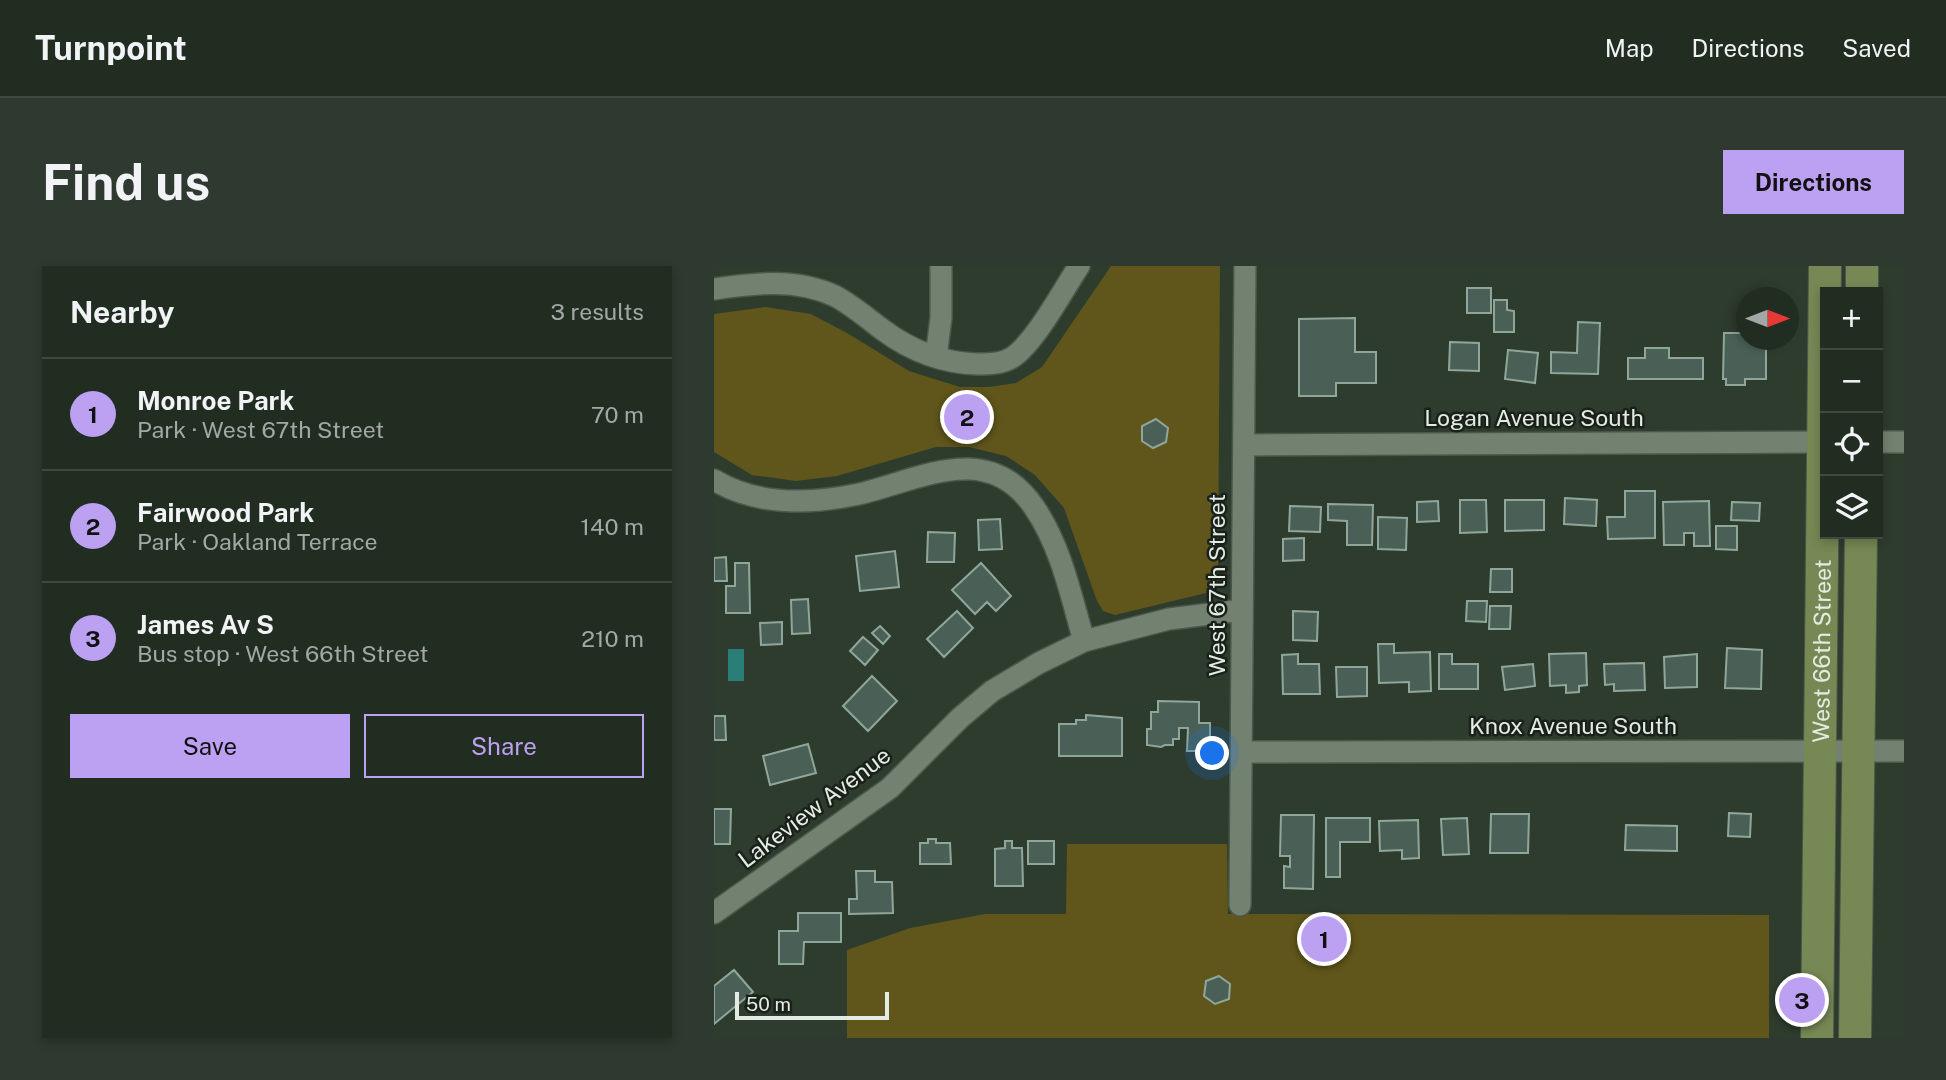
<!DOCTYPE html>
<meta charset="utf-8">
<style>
body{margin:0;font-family:"Public Sans",sans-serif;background:#2e392f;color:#f1f3f6}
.controls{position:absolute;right:21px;top:21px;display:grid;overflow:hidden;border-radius:0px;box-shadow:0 4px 10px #0003}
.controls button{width:63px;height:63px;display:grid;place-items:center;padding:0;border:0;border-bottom:2px solid #3f4940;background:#222d22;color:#f1f3f6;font:35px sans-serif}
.compass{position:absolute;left:1022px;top:21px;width:63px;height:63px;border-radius:50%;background:#222d22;box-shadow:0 4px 10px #0003;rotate:90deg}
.scale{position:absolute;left:21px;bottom:18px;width:154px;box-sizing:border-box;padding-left:7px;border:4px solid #e3ece2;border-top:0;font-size:19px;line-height:24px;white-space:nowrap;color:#e3ece2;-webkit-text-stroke:5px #1a211a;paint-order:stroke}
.you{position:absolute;left:499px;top:488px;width:24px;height:24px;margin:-18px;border:5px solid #fff;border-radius:50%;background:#1a73e8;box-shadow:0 0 0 10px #1a73e833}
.badge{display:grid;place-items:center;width:46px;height:46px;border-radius:50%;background:#bca0f2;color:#111;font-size:23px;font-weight:700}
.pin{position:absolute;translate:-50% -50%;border:4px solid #fff;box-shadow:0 2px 7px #0006}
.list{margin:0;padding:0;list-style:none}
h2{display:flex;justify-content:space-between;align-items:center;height:91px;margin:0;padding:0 28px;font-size:30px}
h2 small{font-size:23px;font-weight:400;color:#a2a8a5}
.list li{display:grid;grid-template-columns:46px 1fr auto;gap:21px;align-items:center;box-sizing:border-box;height:112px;padding:0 28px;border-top:2px solid #3f4940}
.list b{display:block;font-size:26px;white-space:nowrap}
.list p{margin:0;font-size:23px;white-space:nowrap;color:#a2a8a5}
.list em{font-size:23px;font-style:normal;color:#a2a8a5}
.actions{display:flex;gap:14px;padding:21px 28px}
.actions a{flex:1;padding:16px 0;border:2px solid #bca0f2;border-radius:0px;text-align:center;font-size:24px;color:#bca0f2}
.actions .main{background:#bca0f2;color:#111}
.icon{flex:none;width:38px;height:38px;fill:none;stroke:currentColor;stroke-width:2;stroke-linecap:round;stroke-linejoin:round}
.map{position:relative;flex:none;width:1190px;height:772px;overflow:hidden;border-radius:0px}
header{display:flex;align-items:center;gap:42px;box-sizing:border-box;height:98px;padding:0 35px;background:#222d22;border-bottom:2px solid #3f4940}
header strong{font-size:33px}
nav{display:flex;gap:38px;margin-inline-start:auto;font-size:24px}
.intro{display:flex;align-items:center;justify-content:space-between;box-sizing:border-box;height:168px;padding:0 42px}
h1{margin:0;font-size:49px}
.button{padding:18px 32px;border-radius:0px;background:#bca0f2;color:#111;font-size:24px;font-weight:700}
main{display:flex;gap:42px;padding:0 42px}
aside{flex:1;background:#222d22;border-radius:0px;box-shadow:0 4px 10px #0003}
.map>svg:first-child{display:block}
</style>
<header>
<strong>Turnpoint</strong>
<nav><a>Map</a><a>Directions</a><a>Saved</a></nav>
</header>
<div class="intro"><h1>Find us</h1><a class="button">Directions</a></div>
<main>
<aside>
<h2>Nearby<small>3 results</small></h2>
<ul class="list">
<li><span class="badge">1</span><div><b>Monroe Park</b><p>Park · West 67th Street</p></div><em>70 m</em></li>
<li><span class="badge">2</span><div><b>Fairwood Park</b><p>Park · Oakland Terrace</p></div><em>140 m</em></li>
<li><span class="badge">3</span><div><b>James Av S</b><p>Bus stop · West 66th Street</p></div><em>210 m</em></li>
</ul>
<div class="actions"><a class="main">Save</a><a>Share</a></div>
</aside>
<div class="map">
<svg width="1190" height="772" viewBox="0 0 1190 772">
<rect width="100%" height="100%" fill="#2e3c2d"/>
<path fill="#60561b" d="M 397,0 L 506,0 L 504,316 L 496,326 L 401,349 L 389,345 L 383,335 L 350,242 L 321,209 L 292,190 L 255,181 L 222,181 L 123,210 L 82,215 L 38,209 L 0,186 L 0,48 L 52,41 L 97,48 L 133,67 L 195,105 L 246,121 L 275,121 L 302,117 L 328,101 Z
M 353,578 L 513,578 L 514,648 L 1055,649 L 1055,772 L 133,772 L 133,684 L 196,662 L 271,648 L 352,648 Z"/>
<path fill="#297f77" d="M 14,383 L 30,383 L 30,415 L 14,415 Z"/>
<path fill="#4a6056" stroke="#8fa79b" stroke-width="2" d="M 753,22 L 777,22 L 777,47 L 753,47 Z
M 780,34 L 793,34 L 793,44 L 800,45 L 800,66 L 780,66 Z
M 641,52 L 641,86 L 662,86 L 662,117 L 622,117 L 622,130 L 585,130 L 585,53 Z
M 864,56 L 886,57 L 884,108 L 837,107 L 837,86 L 863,87 Z
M 1010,67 L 1032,67 L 1032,74 L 1052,74 L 1052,113 L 1031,113 L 1031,119 L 1012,119 L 1012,113 L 1009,113 Z
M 736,76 L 765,77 L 765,105 L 735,104 Z
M 931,82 L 955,82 L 955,92 L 989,92 L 989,113 L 914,113 L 914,92 L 931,92 Z
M 794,84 L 824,87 L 821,117 L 791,113 Z
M 442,153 L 454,162 L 452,176 L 439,182 L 428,175 L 428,160 Z
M 911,225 L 941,225 L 941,272 L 894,273 L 893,251 L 911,251 Z
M 851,232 L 883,234 L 882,260 L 850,258 Z
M 746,234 L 772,234 L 773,266 L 746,267 Z
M 791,234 L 830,234 L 830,264 L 791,265 Z
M 724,235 L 725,255 L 703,256 L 703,236 Z
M 995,235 L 996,280 L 980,280 L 980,267 L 970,267 L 970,279 L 950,279 L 949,236 Z
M 1018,236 L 1046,237 L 1045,255 L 1017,254 Z
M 614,238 L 659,239 L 658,279 L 633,279 L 633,255 L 614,254 Z
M 576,240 L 607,241 L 606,266 L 575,265 Z
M 664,251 L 693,252 L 692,284 L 664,283 Z
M 286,253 L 288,283 L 265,284 L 264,254 Z
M 1002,260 L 1023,260 L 1023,284 L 1002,283 Z
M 214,266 L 241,267 L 240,296 L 213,296 Z
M 590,272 L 590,294 L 569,295 L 569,273 Z
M 181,285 L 185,321 L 146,325 L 142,290 Z
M 12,291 L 13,315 L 0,315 L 0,292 Z
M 21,297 L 35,297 L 36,347 L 12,347 L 12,320 L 21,320 Z
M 267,297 L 297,330 L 282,345 L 273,336 L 261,348 L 238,324 Z
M 777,303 L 798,303 L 798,326 L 776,326 Z
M 94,333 L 96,367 L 78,368 L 77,334 Z
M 753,335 L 773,335 L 772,356 L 752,355 Z
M 776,340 L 797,340 L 796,363 L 775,363 Z
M 243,345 L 259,362 L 230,391 L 213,373 Z
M 579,345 L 604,346 L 603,375 L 579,374 Z
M 68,356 L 68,378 L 47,379 L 46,357 Z
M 166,360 L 176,370 L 169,378 L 158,367 Z
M 149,371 L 164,384 L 151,399 L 136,385 Z
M 664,378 L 680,378 L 680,387 L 716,386 L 717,425 L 695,426 L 695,416 L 665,417 Z
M 1013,382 L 1048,384 L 1047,423 L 1011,422 Z
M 872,387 L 873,419 L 865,420 L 865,426 L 852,427 L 852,419 L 836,420 L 835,388 Z
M 584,388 L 584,398 L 605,398 L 606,428 L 569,428 L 568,389 Z
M 725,388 L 738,388 L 738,398 L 764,398 L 764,423 L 725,423 Z
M 983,388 L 983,421 L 951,422 L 950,391 Z
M 930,397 L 931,424 L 900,425 L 900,418 L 891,419 L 890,398 Z
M 819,398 L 821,420 L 791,424 L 788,401 Z
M 622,401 L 653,401 L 653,430 L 623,431 Z
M 158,410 L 183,435 L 154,465 L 129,440 Z
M 444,435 L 485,436 L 485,457 L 496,457 L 496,485 L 473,485 L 474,462 L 465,462 L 465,473 L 459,473 L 459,479 L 451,479 L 447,481 L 433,479 L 433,463 L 437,463 L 437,446 L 444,446 Z
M 372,449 L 408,452 L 408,490 L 345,490 L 345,458 L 362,458 L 362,454 L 372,454 Z
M 0,450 L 11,450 L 12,474 L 0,474 Z
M 94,478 L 102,507 L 56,519 L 49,490 Z
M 0,543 L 17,543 L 16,578 L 0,578 Z
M 1015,547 L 1037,548 L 1036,571 L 1014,570 Z
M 777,548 L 815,548 L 814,587 L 776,587 Z
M 567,549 L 600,549 L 599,623 L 570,622 L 570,600 L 576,601 L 576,590 L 566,590 Z
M 612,552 L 656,552 L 656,576 L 626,576 L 626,611 L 612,611 Z
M 753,552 L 755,588 L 729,589 L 727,553 Z
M 704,554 L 705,592 L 688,593 L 688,584 L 666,585 L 665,555 Z
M 912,559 L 963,560 L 963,585 L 911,584 Z
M 214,573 L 222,573 L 222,577 L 236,577 L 237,598 L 206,598 L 206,577 L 214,577 Z
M 291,575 L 298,575 L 298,582 L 308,582 L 309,620 L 281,620 L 281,583 L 291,582 Z
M 314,575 L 340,575 L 340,598 L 314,598 Z
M 142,605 L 161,605 L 161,616 L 178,616 L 179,647 L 135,648 L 135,633 L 143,633 Z
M 84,647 L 127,647 L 127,676 L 90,676 L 89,698 L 65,698 L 65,665 L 84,665 Z
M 20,704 L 39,726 L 0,758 L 0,720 Z
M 505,710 L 516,718 L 515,733 L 501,738 L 490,730 L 492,715 Z"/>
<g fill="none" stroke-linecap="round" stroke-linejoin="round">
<g stroke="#4b574a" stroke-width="24">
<path id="minor" d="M 0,23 C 40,17 82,12 121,30 C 138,39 153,52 169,64 C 196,84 229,97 263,98 C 275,98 288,98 299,91 C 322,75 349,24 365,0
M 222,91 L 227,52 L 227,0
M 1164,176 L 1190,176
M 530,179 L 1111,176
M 0,214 C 43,240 98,238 145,228 C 205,214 274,173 320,241 C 347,280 357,330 370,375
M 527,486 L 1190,485
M 526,639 L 531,0
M 0,647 L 176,522 L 246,452 L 278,425 L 325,397 L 370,375 L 455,353 L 528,344"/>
</g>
<g stroke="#4b574a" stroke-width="34">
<g id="secondary">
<path d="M 1148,26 L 1148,0"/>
<path id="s1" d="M 1103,772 L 1111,0"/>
<path d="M 1141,772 L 1147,268"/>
</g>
</g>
<use href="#minor" stroke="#728170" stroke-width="21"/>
<use href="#secondary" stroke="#768854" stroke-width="32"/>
</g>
<g text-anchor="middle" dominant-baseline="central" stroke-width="5" stroke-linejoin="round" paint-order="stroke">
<g font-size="23" fill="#e3ece2" stroke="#1a211a">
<text x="820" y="151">Logan Avenue South</text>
<text transform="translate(502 319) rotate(-90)">West 67th Street</text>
<text stroke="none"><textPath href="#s1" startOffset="387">West 66th Street</textPath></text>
<text x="859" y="459">Knox Avenue South</text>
<text transform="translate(100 541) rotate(-37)">Lakeview Avenue</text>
</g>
</g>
</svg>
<div class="controls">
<button>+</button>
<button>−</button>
<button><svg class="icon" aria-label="locate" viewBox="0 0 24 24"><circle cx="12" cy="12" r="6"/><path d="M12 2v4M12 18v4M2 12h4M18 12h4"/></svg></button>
<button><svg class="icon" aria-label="layers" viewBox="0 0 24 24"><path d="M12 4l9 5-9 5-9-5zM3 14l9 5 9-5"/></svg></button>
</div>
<svg class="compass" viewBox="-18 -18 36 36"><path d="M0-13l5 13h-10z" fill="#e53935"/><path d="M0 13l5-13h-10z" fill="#a2a8a5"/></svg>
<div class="scale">50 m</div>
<div class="you"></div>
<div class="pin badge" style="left:610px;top:673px">1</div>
<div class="pin badge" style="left:253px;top:151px">2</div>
<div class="pin badge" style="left:1088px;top:734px">3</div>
</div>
</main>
